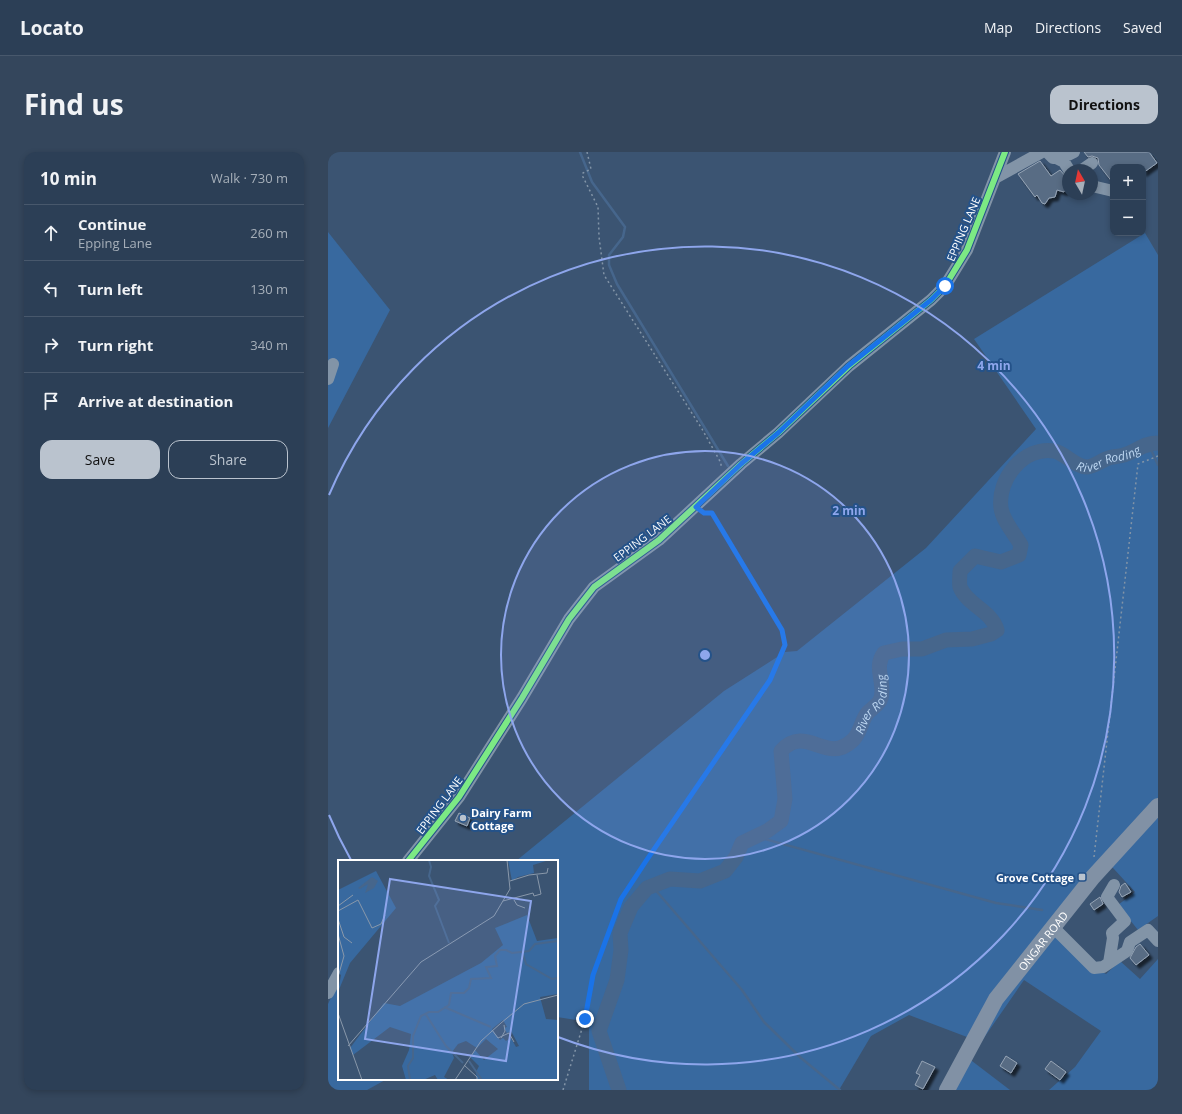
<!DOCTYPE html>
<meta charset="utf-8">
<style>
body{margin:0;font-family:"Open Sans",sans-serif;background:#34465c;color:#f1f3f6}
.controls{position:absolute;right:12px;top:12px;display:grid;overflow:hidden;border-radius:8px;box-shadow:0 2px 6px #0003}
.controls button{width:36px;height:36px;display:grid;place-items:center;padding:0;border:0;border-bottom:1px solid #48586c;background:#2c3f56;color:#f1f3f6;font:20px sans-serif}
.compass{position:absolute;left:734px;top:12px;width:36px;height:36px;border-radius:50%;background:#2c3f56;box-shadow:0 2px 6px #0003;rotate:351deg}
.stop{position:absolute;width:12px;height:12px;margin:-9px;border:3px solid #1a73e8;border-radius:50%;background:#fff}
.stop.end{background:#1a73e8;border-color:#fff;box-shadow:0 1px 4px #0008}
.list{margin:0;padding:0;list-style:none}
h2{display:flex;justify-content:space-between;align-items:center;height:52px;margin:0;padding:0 16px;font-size:17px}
h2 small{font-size:13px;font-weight:400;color:#a6afb9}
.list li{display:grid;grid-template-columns:26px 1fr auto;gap:12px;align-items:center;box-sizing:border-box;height:56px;padding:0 16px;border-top:1px solid #48586c}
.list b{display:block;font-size:15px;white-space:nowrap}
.list p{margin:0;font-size:13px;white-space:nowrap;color:#a6afb9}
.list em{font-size:13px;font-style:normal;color:#a6afb9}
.actions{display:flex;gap:8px;padding:12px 16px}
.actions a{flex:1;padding:9px 0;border:1px solid #bac3ce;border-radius:12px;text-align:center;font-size:14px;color:#bac3ce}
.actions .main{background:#bac3ce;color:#111}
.icon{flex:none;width:22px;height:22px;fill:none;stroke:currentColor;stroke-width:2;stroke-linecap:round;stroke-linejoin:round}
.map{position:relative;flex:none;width:830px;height:938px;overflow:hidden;border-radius:12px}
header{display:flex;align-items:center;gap:24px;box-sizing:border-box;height:56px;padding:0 20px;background:#2c3f56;border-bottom:1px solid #48586c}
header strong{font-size:19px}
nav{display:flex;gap:22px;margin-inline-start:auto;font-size:14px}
.intro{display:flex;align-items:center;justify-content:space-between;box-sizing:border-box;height:96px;padding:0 24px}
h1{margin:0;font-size:28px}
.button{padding:10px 18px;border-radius:12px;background:#bac3ce;color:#111;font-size:14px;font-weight:700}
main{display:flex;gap:24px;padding:0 24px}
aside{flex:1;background:#2c3f56;border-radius:12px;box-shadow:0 2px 6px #0003}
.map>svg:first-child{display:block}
</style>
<header>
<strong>Locato</strong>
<nav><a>Map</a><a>Directions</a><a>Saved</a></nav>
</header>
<div class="intro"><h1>Find us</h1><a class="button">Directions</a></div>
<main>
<aside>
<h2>10 min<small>Walk · 730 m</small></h2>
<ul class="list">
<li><svg class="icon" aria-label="ahead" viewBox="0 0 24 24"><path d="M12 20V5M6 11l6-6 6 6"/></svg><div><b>Continue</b><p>Epping Lane</p></div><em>260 m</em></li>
<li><svg class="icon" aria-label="left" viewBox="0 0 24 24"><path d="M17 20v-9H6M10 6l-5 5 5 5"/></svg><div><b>Turn left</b></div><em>130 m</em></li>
<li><svg class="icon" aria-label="right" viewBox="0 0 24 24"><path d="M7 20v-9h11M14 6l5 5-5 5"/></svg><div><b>Turn right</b></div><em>340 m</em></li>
<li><svg class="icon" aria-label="arrive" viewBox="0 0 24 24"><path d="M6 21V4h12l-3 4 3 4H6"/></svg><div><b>Arrive at destination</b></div></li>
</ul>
<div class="actions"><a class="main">Save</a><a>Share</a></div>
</aside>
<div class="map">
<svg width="830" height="938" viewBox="0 0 830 938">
<defs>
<filter id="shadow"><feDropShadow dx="3.5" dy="3.5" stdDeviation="1" flood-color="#0009"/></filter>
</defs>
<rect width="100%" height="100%" fill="#3b5472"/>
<path fill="#38699f" d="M 0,80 L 62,158 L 0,276 Z
M 817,81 L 830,103 L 830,764 L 810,778 L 790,753 L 807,740 L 775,705 L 719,771 L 766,816 L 778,822 L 792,809 L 812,827 L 830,807 L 830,938 L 721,938 L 747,915 L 773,879 L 696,828 L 651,893 L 639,885 L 581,863 L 543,884 L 511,938 L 261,938 L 261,870 L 229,865 L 229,709 L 188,709 L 396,539 L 457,500 L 469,499 L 598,396 L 708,277 L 646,187 Z
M 11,829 L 11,927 L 59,927 L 39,938 L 0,938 L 0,852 Z
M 640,906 L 682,938 L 624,938 Z"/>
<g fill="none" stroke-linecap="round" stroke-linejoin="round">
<path stroke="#46668c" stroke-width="2.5" d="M 252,0 L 264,30 L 297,75 L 295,85 L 281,103 L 281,113 L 289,132 L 400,314
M 820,291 L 830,313
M 426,684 L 668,751 L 714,758
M 324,734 L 414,838 L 436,870 L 473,906 L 512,938"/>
<path stroke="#46668c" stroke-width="15" id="s1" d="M 291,938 L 271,879 L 289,828 L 293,798 L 292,781 L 303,755 L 319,736 L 342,727 L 372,729 L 397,719 L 408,705 L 414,691 L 439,679 L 453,669 L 457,647 L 453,599 C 479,571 498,614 525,588 C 532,581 533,571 538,563 C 544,554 554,554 554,539 C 554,525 547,513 556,501 L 574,497 L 594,497 L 618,488 L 644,487 L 663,482 L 669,478 C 664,459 639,453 632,435 C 631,431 632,423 632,419 L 647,404 L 673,410 L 691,403 L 693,393 C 686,381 675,369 673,356 C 669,327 696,294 726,299 C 737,301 747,315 759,315 C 767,314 771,310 778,307 C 784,304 790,305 796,303 C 809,299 816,291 830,291"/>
</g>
<path fill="#586c84" stroke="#96a4b5" filter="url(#shadow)" d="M 756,0 L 821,0 L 829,11 L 815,21 L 815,15 L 785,15 L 785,31 L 771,13 L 770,6 L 764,4 L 760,5 Z
M 712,9 L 723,24 L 732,18 L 738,25 L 735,28 L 739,35 L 736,40 L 729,38 L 727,45 L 721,46 L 717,52 L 714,51 L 709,43 L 707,45 L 690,22 Z
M 131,661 L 142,666 L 139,674 L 127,669 Z
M 797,731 L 803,740 L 794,745 L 791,740 L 793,734 Z
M 772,745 L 775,752 L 766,758 L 762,752 Z
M 812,792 L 821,803 L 808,813 L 802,806 L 808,795 Z
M 678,904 L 689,911 L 683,921 L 672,914 Z
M 594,909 L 607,915 L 595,937 L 587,933 L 592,923 L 588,921 Z
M 723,909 L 738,920 L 732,928 L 717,917 Z"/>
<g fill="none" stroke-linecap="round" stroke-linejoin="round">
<path stroke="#8294a7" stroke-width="1.5" stroke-dasharray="2 3" stroke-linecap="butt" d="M 259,0 L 263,17 L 255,21 L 254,23 L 270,55 L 271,85 L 276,123 L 374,277 L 393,311 L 393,316
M 766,705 L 810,312 L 830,304
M 235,938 L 257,867 L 265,823 L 293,747 L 442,528 L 457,493 L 454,478 L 384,361 L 377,361"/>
<path stroke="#8294a7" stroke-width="12" d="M 719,0 L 725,6 C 733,6 739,4 746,0
M 728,6 L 736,10 L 741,18
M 754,18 L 764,11
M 667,26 L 714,0
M 764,34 L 785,39
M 0,227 L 5,212
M 80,709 L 131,645 L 194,546 L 241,467 L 266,435 L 331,388 L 413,312 L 450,281 L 521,214 L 603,148 L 617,134 L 639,98 L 677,0
M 725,775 L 766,816 L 775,815 L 799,799 L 802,790 L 820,778 L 830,789
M 781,811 L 785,786 L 784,781 L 797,769 L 779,745 L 786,733
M 0,841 L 11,821"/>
<path stroke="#8191a5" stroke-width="16" id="s2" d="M 619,938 L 668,847 L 765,725 L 830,654"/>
<g stroke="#245289" stroke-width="8">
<path id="cycleway" d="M 80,709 L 131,645 L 194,546 L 241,467 L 266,435 L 331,388 L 413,312 L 450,281 L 521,214 L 603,148 L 617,134 L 639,98 L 677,0"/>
</g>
<use href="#cycleway" stroke="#7ce984" stroke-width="6"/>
</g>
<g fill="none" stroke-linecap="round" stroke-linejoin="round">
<path stroke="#1a73e8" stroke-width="5" d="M 257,867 L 265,823 L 293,747 L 318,709 L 442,528 L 457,493 L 454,478 L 384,361 L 376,361 L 368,355 L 413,312 L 450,281 L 520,214 L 603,148 L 617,134"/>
</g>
<circle cx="377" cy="503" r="204" fill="#8ea6ec" fill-opacity=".12"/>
<g fill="none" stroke="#8ea6ec" stroke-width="2">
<circle cx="377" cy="503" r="204"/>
<path d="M23 708A409 409 0 0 1 1 663M1 343A409 409 0 1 1 230 885"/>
</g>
<g fill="#bac3ce" stroke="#245289" stroke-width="1.5">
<circle cx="135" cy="666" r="4"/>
<rect x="750" y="721" width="8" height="8" rx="2"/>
</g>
<g text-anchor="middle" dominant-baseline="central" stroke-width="4" stroke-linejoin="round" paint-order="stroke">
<g font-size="11" fill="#fff" stroke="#245289">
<text transform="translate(635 77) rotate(-67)">EPPING LANE</text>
<text transform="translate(314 386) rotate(-37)">EPPING LANE</text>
<text transform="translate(111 653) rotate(-53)">EPPING LANE</text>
<text stroke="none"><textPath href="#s2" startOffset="178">ONGAR ROAD</textPath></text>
</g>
<g font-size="11" font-weight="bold" fill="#fff" stroke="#245289" text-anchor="start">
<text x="143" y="660">Dairy Farm<tspan x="143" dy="13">Cottage</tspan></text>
<text x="746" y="725" text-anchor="end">Grove Cottage</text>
</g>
<g font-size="12" font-style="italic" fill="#bcd6f1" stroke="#245289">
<text stroke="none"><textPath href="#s1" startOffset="1082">River Roding</textPath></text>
<text stroke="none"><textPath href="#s1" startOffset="567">River Roding</textPath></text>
</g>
</g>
<g transform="translate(10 708)">
<rect width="220" height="220" fill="#3b5472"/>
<path d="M 170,0 L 208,0 L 208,1 L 195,5 L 196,13 L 180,17 L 174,21 ZM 38,11 L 58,48 L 12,103 L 0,132 L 3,115 L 0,113 L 0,30 ZM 189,55 L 199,81 L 220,78 L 220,134 L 202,137 L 208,159 L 220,160 L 220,220 L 139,220 L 138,212 L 141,206 L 132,197 L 137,190 L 146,200 L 160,189 L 148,179 L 139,188 L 128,181 L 120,184 L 114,192 L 116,198 L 106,217 L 111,220 L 100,220 L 97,215 L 85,220 L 68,220 L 64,206 L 71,190 L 73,174 L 52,167 L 15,195 L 12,188 L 46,143 L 62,146 L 143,103 L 165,85 L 157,68 ZM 165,160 L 169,167 L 166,168 L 169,173 L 173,171 L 181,186 L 178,187 L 173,178 L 168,181 L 165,178 L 162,180 L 154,169 Z" fill="#38699f" fill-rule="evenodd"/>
<path d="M 34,17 L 40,21 L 36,28 L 27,33 L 30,24 L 22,29 L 20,28 Z" fill="#46668c"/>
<path fill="none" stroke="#46668c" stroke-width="2" d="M 91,0 L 93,7 L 91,16 L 101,40 L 97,46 L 111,83M 184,91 L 188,104 L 214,119 L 220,118M 106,147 L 153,167M 87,153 L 108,186 L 125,203M 131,201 L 144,220M 72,220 L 70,206 L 75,198 L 75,176 L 83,156 L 91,152 L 100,152 L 111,145 L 113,133 L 126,133 L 131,128 L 133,119 L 153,118 L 148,107 L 159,106 L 157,96 L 162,90 L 168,90 L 174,93 L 191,91 L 197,84 L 220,81"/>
<path fill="none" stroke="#8998aa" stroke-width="1" d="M 172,21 L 191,15 L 209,13 L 210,8M 176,40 L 179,45 L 187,48M 165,41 L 195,33 L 196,36 L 203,34 L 199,15M 0,46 L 15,35M 0,51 L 20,40 L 34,68 L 43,64 L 47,55M 0,59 L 6,77 L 14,83M 0,74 L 6,96 L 0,117M 0,153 L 24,220M 154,170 L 160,178 L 171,173 L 176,182M 163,178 L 167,171 L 166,165M 10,186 L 83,102 L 156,56 L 172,29 L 169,0M 126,205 L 139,217 L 139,220M 117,220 L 143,181 L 163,163 L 186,144 L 220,135"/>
<path fill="#8ea6ec" fill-opacity="0.15" stroke="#8ea6ec" stroke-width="2" d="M 52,19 L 193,41 L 168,201 L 27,179 Z"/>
<rect width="220" height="220" fill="none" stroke="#fff" stroke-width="2"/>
</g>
<circle cx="377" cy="503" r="6" fill="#8ea6ec" stroke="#245289" stroke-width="2"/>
<g font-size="12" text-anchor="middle" font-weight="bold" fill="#8ea6ec" stroke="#245289" stroke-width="4" stroke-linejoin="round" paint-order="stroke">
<text x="666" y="218">4 min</text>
<text x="521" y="363">2 min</text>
</g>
</svg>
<div class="controls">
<button>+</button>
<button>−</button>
</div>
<svg class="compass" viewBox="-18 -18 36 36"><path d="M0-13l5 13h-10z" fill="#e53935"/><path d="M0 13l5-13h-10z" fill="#a6afb9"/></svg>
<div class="stop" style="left:617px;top:134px"></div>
<div class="stop end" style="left:257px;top:867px"></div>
</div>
</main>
